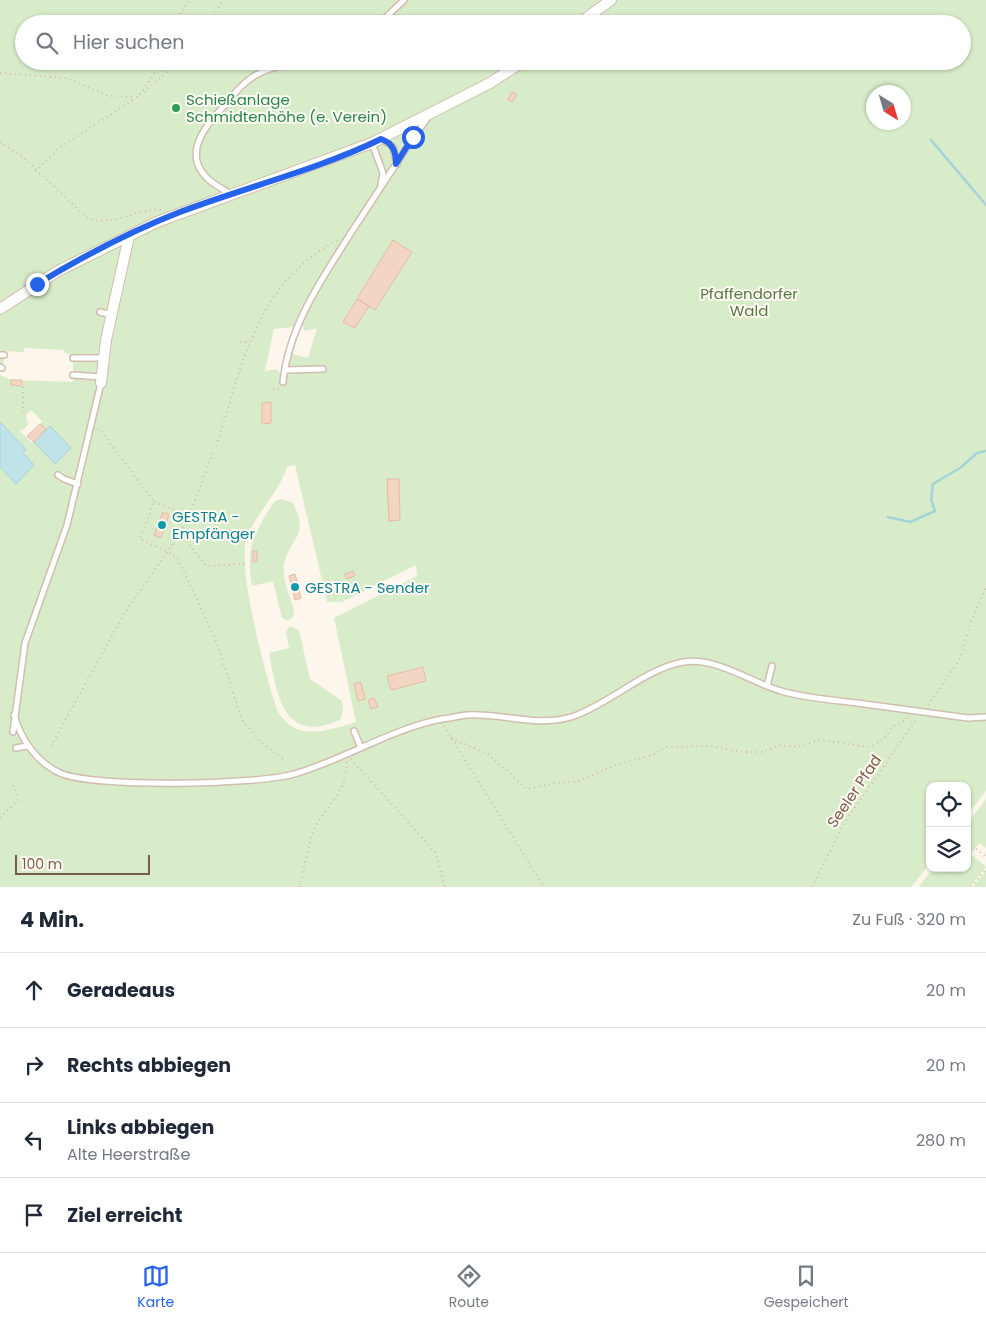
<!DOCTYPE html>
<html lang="de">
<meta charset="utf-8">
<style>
body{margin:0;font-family:Poppins,sans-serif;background:#f6f6f7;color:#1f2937}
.controls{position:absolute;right:15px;bottom:15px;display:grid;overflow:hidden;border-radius:10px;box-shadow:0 1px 4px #0004}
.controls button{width:45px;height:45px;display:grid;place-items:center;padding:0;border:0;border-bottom:1px solid #e0e1e3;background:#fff;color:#1f2937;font:25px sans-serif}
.compass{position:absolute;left:866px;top:85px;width:45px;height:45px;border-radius:50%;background:#fff;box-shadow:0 1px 4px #0004;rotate:143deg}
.scale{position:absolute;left:15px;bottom:12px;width:135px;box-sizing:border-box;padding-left:5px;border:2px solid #7a5c4d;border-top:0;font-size:14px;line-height:18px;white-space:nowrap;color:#7a5c4d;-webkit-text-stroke:4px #fffaf3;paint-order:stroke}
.stop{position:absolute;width:15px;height:15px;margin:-11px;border:4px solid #2563eb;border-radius:50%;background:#fff}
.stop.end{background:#2563eb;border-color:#fff;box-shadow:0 1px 5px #0008}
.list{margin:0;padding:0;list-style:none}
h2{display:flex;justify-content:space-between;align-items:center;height:65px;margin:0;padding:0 20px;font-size:21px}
h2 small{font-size:16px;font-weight:400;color:#747a83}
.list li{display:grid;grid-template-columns:32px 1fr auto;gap:15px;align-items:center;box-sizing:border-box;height:75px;padding:0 20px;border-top:1px solid #e0e1e3}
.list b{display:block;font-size:19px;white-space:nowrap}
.list p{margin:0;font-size:16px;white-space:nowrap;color:#747a83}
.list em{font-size:16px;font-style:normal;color:#747a83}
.icon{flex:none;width:28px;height:28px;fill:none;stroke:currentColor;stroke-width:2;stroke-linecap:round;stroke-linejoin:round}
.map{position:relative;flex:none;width:986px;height:887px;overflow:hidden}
.search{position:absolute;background:#fff;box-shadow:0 1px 4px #0004;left:15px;right:15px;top:15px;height:55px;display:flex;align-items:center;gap:12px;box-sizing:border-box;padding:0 18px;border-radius:28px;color:#747a83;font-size:19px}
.sheet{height:365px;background:#fff}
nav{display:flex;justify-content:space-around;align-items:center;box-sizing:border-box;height:70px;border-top:1px solid #e0e1e3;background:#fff;font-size:14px;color:#747a83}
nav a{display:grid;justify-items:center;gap:2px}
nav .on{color:#2563eb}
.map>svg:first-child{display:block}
</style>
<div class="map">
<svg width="986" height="887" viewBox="0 0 986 887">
<rect width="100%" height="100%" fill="#fdf6ec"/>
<path fill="#d8ecc9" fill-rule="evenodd" d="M 0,0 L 986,0 L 986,791 L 967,815 L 967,786 L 930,786 L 930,863 L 911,887 L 0,887 L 0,467 L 16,483 L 22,453 L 26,449 L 0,422 L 0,375 L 12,380 L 73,382 L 73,354 L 67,354 L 63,350 L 24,348 L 24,352 L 4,351 L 4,361 L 0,371 ZM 24,24 L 962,24 L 962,61 L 24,61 ZM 874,92 L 904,92 L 904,122 L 874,122 ZM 303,326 L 305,331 L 317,328 L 308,358 L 288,353 L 284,373 L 280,373 L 276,369 L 265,371 L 274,329 ZM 31,410 L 42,421 L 40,424 L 46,429 L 32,443 L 19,430 L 23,430 L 28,425 L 26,415 ZM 295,465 L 327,602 L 342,602 L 416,565 L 417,576 L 334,618 L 356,722 C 326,731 296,743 277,710 C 266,675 236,568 247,537 C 256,513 280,491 287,467 Z
M 282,499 L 293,503 C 311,537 288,539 284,565 C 282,579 290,596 294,610 L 293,617 L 288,621 L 282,618 L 273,581 L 252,586 C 245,549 254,532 275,501 Z
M 290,626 L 299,630 L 310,679 L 342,701 L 343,711 L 340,720 C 283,745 277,695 269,653 L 289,648 L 286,632 Z
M 986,799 L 986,848 L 979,843 L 971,854 L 986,867 L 970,887 L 921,887 L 920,885 L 933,868 L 967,868 L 967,824 Z
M 986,870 L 986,887 L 973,887 L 974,885 Z"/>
<path fill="#bfe3e8" stroke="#a5d3da" d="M 0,422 L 26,449 L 23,453 L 34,465 L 16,484 L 0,467 Z
M 50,426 L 71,448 L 55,464 L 34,442 Z"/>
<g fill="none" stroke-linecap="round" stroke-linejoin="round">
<path stroke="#a5d3da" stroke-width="2.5" d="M 931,140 L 986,205
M 888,517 L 910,522 L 935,511 L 931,499 L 933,484 L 960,468 L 977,453 L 986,451"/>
</g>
<path fill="#f3d5c3" stroke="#e6bba3" d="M 512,92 L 517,95 L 512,102 L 508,100 Z
M 393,240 L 412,252 L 375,310 L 357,299 Z
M 357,299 L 369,306 L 355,328 L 343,322 Z
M 11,380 L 22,380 L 22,386 L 11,385 Z
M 271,402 L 271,423 L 262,424 L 262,403 Z
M 40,424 L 46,429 L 34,442 L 27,436 Z
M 387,479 L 399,479 L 400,520 L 389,521 Z
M 163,512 L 169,515 L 161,538 L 154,535 Z
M 253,551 L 257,551 L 257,562 L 253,562 Z
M 353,571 L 355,576 L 347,579 L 345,574 Z
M 295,574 L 301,598 L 295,600 L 289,576 Z
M 423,667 L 426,681 L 391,690 L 387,676 Z
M 361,682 L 365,699 L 358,701 L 354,684 Z
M 374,698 L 378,707 L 371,709 L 368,700 Z"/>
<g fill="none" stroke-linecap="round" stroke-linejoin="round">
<g stroke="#d1beb0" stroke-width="8">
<path id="lane" d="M 379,24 L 404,0
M 382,139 L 393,147 L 397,164
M 372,143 L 383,173 L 381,185
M 231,194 C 223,189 212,184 206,177 C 182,152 207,124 225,105 C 234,94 245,80 258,74 C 275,65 296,63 314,61
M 100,312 L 112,315
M 0,355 L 4,355
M 73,358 L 103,358
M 0,367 L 2,368
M 285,370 L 323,369
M 73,375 L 102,377
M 283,382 C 289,323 326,273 356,225 C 380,189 403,152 428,117
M 58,475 L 64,479 L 78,484
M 767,686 L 772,666
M 14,715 C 21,739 36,762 60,773 C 93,788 256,785 294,774 C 344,760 390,729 442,719 C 450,718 459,716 467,715 C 502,713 540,728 574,716 C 609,704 648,667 684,662 C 717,657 750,682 781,691 C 805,698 832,700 857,703 C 894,708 931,713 968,718 L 986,717
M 354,731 L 361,748
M 13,732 L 25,643 L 67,525 L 101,383
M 16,748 L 27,746"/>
</g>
<g stroke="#d1beb0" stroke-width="12">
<path id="street" d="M 578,24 L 611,0
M 0,309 L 58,271 L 157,222 L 372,143 L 490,83 L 524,61
M 101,383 L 106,340 L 129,236"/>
</g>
<path stroke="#d9b8a5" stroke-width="2" stroke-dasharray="1 4" stroke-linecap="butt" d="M 177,24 L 180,13 L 190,0
M 207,24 L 223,0
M 0,73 L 66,78 L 109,96 L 138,97 L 163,61
M 140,95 L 180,61
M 0,142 L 22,156 L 86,217 C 112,229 134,208 161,210
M 35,171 L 62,146 L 136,98
M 240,342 L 250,343
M 23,387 L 23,411 L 26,415
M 273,389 L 283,390
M 97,429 L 100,430 L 154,502 L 140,539 L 168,552 L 178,559 L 216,641 L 242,720 L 261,742 L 286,761
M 216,446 C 244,363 254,285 338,240
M 154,502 L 189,516
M 167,525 L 180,533 L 206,566 L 246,564
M 928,705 L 960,659 L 971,621 L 986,587
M 444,726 L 544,887
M 451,738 L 488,754 L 527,789 L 561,782 L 576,782 L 621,763 L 653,755 L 666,747 L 711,746 L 742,752 L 762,752 L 779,745 L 796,747 L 820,740 L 870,747 L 884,739 L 891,728 L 907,719 L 907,716
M 51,746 L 124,614 L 175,541 L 189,516 L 213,453
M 351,759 L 436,853 L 445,887
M 0,818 L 18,800 L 15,788 L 11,782
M 976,849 L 986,857
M 300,887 C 304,869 307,850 313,833 C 321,809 352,789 346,760
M 812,887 L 843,825 L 917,718
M 971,887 L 986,869"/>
<use href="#lane" stroke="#fff" stroke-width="5"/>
<use href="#street" stroke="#fff" stroke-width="10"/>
</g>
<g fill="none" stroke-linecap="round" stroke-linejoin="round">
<path stroke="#2563eb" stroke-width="6" d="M 37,284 C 82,257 131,231 180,212 C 246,187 317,170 381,139 C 393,143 396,152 396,164 L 413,137"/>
</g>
<circle fill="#2e9e5b" stroke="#fffaf3" stroke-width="2" cx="176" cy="108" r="5"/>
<g fill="#0f9aa8" stroke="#fffaf3" stroke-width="2">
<circle cx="162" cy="525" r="5"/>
<circle cx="295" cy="587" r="5"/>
</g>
<g text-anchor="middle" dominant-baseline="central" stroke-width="4" stroke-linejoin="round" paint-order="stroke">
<g font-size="15" fill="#27864d" stroke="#fffaf3" text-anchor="start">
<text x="186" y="99">Schießanlage<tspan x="186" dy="17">Schmidtenhöhe (e. Verein)</tspan></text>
</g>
<g font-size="15" fill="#537a41" stroke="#fffaf3">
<text x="749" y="293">Pfaffendorfer<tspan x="749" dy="17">Wald</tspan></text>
</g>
<g font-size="15" fill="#0d838f" stroke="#fffaf3" text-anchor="start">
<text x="172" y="516">GESTRA -<tspan x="172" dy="17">Empfänger</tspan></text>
<text x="305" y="587">GESTRA - Sender</text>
</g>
<g font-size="15" fill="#7a5c4d" stroke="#fffaf3">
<text transform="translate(854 791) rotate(-56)">Seeler Pfad</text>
</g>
</g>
</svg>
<div class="controls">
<button><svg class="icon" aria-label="locate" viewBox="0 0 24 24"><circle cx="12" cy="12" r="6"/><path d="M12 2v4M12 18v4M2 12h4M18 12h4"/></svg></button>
<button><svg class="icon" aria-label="layers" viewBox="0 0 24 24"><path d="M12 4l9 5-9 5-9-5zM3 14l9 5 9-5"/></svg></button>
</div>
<svg class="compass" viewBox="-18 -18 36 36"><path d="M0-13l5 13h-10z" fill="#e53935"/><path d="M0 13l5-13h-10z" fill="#747a83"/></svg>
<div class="scale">100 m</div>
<div class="stop" style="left:413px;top:137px"></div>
<div class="stop end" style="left:37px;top:284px"></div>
<div class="search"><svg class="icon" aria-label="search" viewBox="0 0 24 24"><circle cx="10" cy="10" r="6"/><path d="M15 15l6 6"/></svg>Hier suchen</div>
</div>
<section class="sheet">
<h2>4 Min.<small>Zu Fuß · 320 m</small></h2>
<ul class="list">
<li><svg class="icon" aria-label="ahead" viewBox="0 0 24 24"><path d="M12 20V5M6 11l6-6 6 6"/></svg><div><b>Geradeaus</b></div><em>20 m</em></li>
<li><svg class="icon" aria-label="right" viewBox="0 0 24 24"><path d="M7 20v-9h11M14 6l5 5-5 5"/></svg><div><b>Rechts abbiegen</b></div><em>20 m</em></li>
<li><svg class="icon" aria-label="left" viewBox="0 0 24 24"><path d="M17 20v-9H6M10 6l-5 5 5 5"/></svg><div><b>Links abbiegen</b><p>Alte Heerstraße</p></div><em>280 m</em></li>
<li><svg class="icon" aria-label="arrive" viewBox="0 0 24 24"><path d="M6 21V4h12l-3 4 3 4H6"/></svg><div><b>Ziel erreicht</b></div></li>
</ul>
</section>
<nav>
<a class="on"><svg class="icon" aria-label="map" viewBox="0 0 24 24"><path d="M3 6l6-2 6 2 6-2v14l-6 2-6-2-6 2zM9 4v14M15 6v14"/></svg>Karte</a>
<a><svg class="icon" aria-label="directions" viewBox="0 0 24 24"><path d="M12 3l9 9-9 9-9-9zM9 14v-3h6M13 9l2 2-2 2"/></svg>Route</a>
<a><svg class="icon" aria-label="saved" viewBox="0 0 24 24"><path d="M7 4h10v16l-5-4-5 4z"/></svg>Gespeichert</a>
</nav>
